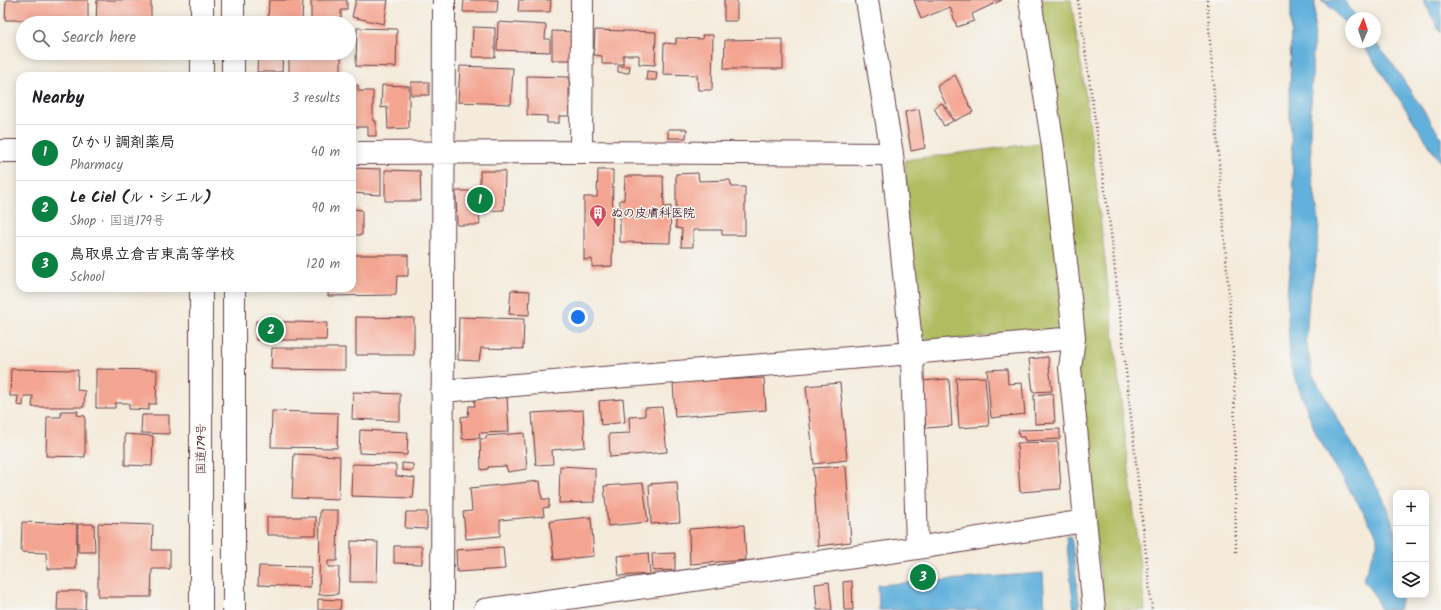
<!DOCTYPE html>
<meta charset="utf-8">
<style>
body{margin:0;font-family:Kalam,"Klee One",sans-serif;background:#f6f6f6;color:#202124}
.controls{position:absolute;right:12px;bottom:12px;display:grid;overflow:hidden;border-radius:8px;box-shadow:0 2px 10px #0003}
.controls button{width:36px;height:36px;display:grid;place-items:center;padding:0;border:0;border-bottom:1px solid #e0e0e0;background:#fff;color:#202124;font:20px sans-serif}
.compass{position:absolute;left:1345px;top:12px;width:36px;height:36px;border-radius:50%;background:#fff;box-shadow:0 2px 10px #0003;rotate:2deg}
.you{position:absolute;left:578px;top:317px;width:14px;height:14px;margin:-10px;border:3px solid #fff;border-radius:50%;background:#1a73e8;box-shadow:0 0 0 6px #1a73e833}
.badge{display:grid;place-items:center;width:26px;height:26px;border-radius:50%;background:#0b8043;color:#fff;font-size:13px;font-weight:700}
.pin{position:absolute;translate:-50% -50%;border:2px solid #fff;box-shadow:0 1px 4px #0006}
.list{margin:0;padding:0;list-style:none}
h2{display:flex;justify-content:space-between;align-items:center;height:52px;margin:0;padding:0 16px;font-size:17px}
h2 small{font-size:13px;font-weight:400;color:#757577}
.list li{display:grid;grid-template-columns:26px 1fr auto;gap:12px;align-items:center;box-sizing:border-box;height:56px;padding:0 16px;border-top:1px solid #e0e0e0}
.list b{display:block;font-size:15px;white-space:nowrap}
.list p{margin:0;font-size:13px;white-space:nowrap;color:#757577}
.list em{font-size:13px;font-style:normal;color:#757577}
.icon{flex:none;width:22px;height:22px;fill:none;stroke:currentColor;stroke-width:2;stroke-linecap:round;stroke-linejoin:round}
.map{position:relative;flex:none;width:1441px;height:610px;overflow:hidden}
.search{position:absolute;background:#fff;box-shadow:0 2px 10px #0003;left:16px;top:16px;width:340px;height:44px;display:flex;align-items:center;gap:10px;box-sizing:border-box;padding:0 14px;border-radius:22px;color:#757577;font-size:15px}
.panel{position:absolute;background:#fff;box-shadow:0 2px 10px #0003;left:16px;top:72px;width:340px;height:220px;border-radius:12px}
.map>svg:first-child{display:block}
</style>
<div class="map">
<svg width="1441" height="610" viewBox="0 0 1441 610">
<rect width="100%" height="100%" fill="#f6f6f2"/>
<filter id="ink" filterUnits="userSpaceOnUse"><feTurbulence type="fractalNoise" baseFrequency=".025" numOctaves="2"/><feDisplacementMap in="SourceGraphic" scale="8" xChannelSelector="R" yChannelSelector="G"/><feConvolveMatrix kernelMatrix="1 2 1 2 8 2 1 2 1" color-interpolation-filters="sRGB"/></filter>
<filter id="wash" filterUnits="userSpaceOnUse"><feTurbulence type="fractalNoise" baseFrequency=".012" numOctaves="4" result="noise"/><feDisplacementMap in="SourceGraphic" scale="16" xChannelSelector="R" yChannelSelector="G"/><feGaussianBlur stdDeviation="0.9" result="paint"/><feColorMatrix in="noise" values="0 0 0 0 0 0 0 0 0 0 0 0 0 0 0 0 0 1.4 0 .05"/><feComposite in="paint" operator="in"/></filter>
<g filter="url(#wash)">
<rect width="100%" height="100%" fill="#f4ebdb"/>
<path fill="#afbc5e" stroke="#7c6e44" d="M 1037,0 L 1071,0 L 1088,112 L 1145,610 L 1104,610 Z
M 1047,142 L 1065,319 L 1053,331 L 930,341 L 917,331 L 908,230 L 905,160 Z"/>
<path fill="#62b1dc" stroke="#566884" d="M 1291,0 L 1315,0 L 1310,129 L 1312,175 L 1319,224 L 1316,259 L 1309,298 L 1306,339 L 1312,374 L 1383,498 L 1396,532 L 1396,595 L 1402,595 L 1399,610 L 1380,610 L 1377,599 L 1364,581 L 1363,578 L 1377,545 L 1378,539 L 1374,530 L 1317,436 L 1290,365 L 1287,294 L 1295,211 L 1290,113 Z
M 1321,0 L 1344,0 L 1357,18 L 1351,18 L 1351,30 L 1325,2 Z
M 1423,0 L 1441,0 L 1441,33 Z
M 1360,42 L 1375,42 L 1392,63 L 1441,137 L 1441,163 C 1414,123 1389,81 1360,42 Z
M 1071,536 L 1080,610 L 1074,610 L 1066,537 Z
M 1043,573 L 1045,610 L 879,610 L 878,585 Z"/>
<g id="blocks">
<path fill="#f4a591" d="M 6,0 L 88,0 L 88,21 L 5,20 Z
M 97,0 L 151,0 L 151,23 L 96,23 Z
M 269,0 L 303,0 L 302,21 L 268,20 Z
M 311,0 L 347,0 L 347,10 L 341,10 L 341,22 L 311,21 Z
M 356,0 L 388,0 L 384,24 L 352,17 Z
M 464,0 L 498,0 L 497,12 L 463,12 Z
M 519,0 L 551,0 L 550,12 L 518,12 Z
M 724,0 L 737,0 L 737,21 L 724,21 Z
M 914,0 L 1002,0 L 972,14 L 974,21 L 957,27 L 950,7 L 921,19 Z
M 498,22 L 546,25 L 545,39 L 550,39 L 550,52 L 497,50 Z
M 473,27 L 495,28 L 495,57 L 472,57 Z
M 357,28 L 397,29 L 396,67 L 356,66 Z
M 595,30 L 656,32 L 655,65 L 639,64 L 639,55 L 623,55 L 623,64 L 602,64 L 602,56 L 594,55 Z
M 552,31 L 573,32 L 574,60 L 552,60 Z
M 702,35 L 713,35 L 712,90 L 698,90 L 697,75 L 663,74 L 664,43 L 676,44 L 676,38 L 703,39 Z
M 783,39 L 783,69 L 724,69 L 725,40 Z
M 258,53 L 283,53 L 282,72 L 257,72 Z
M 289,53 L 341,53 L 341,74 L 289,74 Z
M 460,66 L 513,68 L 511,104 L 458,102 Z
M 618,66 L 630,66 L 629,73 L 618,72 Z
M 647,71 L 657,72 L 656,80 L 646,80 Z
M 955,75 L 973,112 L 954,121 L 937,86 Z
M 527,76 L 569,77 L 569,116 L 559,116 L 559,123 L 547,123 L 547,116 L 527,115 Z
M 411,82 L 429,82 L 429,95 L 411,95 Z
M 352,85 L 358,85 L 358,91 L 373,91 L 373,121 L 376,121 L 376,136 L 368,136 L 368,127 L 352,127 Z
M 382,85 L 409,86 L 409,128 L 388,129 L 387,107 L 381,108 Z
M 942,103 L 953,121 L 944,126 L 934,108 Z
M 919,109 L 925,148 L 911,151 L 905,112 Z
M 668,129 L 687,129 L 686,138 L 668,138 Z
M 352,168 L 381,169 L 381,195 L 352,193 Z
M 385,170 L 420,171 L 421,201 L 385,201 Z
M 598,170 L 613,170 L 612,266 L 592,267 L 592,259 L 584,260 L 584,197 L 597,197 Z
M 480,171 L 505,171 L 504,210 L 479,211 L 480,225 L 457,225 L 456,191 L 480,191 Z
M 698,173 L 699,181 L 730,180 L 732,187 L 745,187 L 745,235 L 722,235 L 722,230 L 693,230 L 693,247 L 681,247 L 682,229 L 676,228 L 676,174 Z
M 625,176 L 663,176 L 664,207 L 671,206 L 670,243 L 620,242 L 620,200 L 624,200 Z
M 352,209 L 362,210 L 362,235 L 352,235 Z
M 352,255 L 408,255 L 408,276 L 397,276 L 396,295 L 328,296 L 328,288 L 352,288 Z
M 298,288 L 320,288 L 320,290 L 298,291 Z
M 511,290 L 530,291 L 529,315 L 509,314 Z
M 356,317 L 414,318 L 414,355 L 356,355 Z
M 459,317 L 524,319 L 523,349 L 481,348 L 479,361 L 458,360 Z
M 256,321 L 327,323 L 326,340 L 256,340 Z
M 272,348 L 345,348 L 345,370 L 271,369 Z
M 1048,357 L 1052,391 L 1033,392 L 1029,359 Z
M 11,369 L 78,370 L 77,390 L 85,391 L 84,407 L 32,407 L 33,396 L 24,396 L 23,406 L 17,405 L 18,396 L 10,396 Z
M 96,369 L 157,370 L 156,404 L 149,404 L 149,410 L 129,409 L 129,403 L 115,403 L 115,408 L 96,408 Z
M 1007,369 L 1008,384 L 1022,383 L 1025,414 L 991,418 L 987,370 Z
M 985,377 L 989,426 L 959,428 L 956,378 Z
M 764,378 L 766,410 L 675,417 L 673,382 Z
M 949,379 L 952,426 L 926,428 L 922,381 Z
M 840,383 L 847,460 L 814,464 L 806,386 Z
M 353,392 L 400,394 L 400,421 L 352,419 Z
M 1053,393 L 1055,423 L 1035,424 L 1034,395 Z
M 507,397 L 509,432 L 479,433 L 480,438 L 462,439 L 461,417 L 468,416 L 469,406 L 475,406 L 474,400 Z
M 623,399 L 625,422 L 601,425 L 599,401 Z
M 662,407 L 667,452 L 610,457 L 609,434 L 630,433 L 629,417 L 645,416 L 645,408 Z
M 583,410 L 585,447 L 552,450 L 553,464 L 536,465 L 532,413 Z
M 61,411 L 78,411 L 77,415 L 85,416 L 85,457 L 46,456 L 47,417 L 61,417 Z
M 272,411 L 338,413 L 337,448 L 271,447 Z
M 142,415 L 169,415 L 169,434 L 141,433 Z
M 1060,429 L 1060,439 L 1025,441 L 1024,437 L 1019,437 L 1018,430 Z
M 360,430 L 408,432 L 407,455 L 359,453 Z
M 524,433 L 527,469 L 508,472 L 506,466 L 488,467 L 488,469 L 481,470 L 480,439 L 486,439 L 486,436 Z
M 125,434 L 153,436 L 152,466 L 125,465 Z
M 1058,442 L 1061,489 L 1020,492 L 1017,443 Z
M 294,454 L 340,456 L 339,500 L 292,498 Z
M 402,463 L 413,464 L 413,471 L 402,470 Z
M 352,464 L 396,465 L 396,476 L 415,478 L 413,498 L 351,496 Z
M 560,466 L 595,468 L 595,502 L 559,503 Z
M 846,466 L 851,542 L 818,546 L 813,468 Z
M 540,481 L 542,499 L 549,499 L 549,507 L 543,508 L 544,516 L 500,520 L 500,536 L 466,539 L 463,512 L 472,511 L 470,488 Z
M 677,482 L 680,522 L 651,524 L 649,484 Z
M 643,483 L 648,522 L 608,526 L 604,486 Z
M 320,510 L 338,510 L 337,561 L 328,561 L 328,567 L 339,567 L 338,594 L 319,595 Z
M 406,512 L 427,512 L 427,529 L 405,528 Z
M 267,517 L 316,517 L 316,535 L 267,535 Z
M 591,517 L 594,556 L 554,560 L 550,521 Z
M 22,522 L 77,524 L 76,569 L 47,569 L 46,553 L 21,552 Z
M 98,523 L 153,525 L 152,550 L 170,550 L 170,569 L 152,569 L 151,597 L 98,597 Z
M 78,524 L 94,524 L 95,552 L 78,552 Z
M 744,525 L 746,560 L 690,564 L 689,529 Z
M 351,541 L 378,542 L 377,582 L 350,582 Z
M 394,546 L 422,546 L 422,564 L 394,563 Z
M 503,547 L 505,569 L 457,572 L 456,550 Z
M 648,553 L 650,574 L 619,576 L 617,556 Z
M 675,553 L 675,570 L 653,571 L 652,554 Z
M 259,566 L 311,567 L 310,587 L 258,585 Z
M 852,581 L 853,610 L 844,610 L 843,582 Z
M 829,582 L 832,610 L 817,610 L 815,584 Z
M 58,591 L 86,591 L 85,610 L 57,610 Z
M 318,599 L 341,600 L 340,610 L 318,610 Z"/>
</g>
</g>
<g filter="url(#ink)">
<use href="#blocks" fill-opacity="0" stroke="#643e45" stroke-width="1"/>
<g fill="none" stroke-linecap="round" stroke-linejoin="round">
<g stroke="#643e45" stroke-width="24">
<path id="minor" d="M 867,0 L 892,154 L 912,353 L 917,548
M 1030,0 L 1053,146 L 1071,307 L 1074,338 L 1070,368 L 1094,610
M 0,151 L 20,151
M 581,152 L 582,0
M 352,153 L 581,152 L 892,154
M 442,391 L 912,353 L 1074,338
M 442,610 L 444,0
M 485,610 L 917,548 L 1084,521"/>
</g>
<g stroke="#643e45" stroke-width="24">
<path id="highway" d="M 233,0 L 233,23
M 202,23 L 202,0
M 233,53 L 233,76
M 202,76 L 202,53
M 234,288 L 234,610
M 201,610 L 201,288"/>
</g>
<path stroke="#643e45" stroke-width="2.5" stroke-dasharray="1 3" stroke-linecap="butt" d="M 1078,0 L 1111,233 L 1152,610
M 1207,0 L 1234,366 L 1236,554"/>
<use href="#minor" stroke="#fff" stroke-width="22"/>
<use href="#highway" stroke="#fff" stroke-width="22"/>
</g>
</g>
<defs>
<g id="building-pin" transform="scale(0.9)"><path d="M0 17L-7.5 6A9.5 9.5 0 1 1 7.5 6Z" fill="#d1495b" stroke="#f6f6f2"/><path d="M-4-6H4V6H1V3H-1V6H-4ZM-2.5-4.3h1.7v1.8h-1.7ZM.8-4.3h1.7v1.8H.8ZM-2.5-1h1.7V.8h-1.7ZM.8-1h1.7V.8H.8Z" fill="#fff"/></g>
</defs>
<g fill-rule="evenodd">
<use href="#building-pin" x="598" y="213"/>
</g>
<g text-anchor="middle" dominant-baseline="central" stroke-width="3" stroke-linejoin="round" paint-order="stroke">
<g font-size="12" font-weight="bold" fill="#4a1f2b" stroke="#f6f6f2" text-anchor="start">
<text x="611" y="213">ぬの皮膚科医院</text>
</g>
<g font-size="12" fill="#4a1f2b" stroke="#f6f6f2">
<text transform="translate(201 449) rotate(-90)">国道179号</text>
</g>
</g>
</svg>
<div class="controls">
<button>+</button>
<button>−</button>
<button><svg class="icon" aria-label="layers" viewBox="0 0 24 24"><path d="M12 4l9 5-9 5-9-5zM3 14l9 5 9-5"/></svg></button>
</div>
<svg class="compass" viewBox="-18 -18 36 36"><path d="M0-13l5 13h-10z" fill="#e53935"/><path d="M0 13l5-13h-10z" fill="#757577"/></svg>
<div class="you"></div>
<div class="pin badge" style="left:480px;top:200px">1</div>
<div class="pin badge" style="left:271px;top:330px">2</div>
<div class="pin badge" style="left:923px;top:577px">3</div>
<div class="search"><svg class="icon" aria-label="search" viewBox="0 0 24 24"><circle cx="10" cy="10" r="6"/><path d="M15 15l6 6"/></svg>Search here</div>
<section class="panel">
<h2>Nearby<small>3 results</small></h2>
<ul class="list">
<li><span class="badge">1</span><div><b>ひかり調剤薬局</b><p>Pharmacy</p></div><em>40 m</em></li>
<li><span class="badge">2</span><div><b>Le Ciel (ル・シエル)</b><p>Shop · 国道179号</p></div><em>90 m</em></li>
<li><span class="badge">3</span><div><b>鳥取県立倉吉東高等学校</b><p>School</p></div><em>120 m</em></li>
</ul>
</section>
</div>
